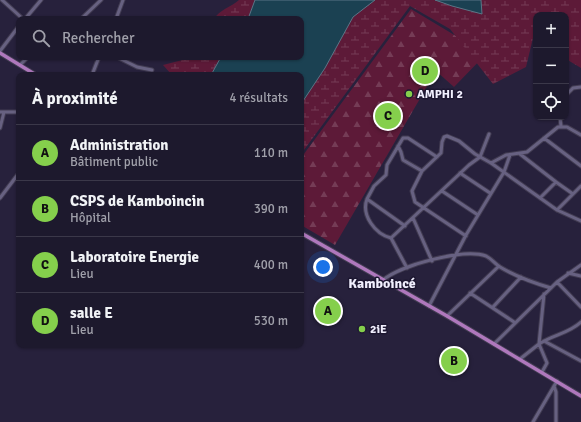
<!DOCTYPE html>
<html lang="fr">
<meta charset="utf-8">
<style>
body{margin:0;font-family:Signika,sans-serif;background:#252235;color:#f1f3f6}
.controls{position:absolute;right:12px;top:12px;display:grid;overflow:hidden;border-radius:8px;box-shadow:0 1px 3px #0004}
.controls button{width:36px;height:36px;display:grid;place-items:center;padding:0;border:0;border-bottom:1px solid #3b3849;background:#1d192d;color:#f1f3f6;font:20px sans-serif}
.you{position:absolute;left:323px;top:267px;width:14px;height:14px;margin:-10px;border:3px solid #fff;border-radius:50%;background:#1a73e8;box-shadow:0 0 0 6px #1a73e833}
.badge{display:grid;place-items:center;width:26px;height:26px;border-radius:50%;background:#85cf4c;color:#111;font-size:13px;font-weight:700}
.pin{position:absolute;translate:-50% -50%;border:2px solid #fff;box-shadow:0 1px 4px #0006}
.list{margin:0;padding:0;list-style:none}
h2{display:flex;justify-content:space-between;align-items:center;height:52px;margin:0;padding:0 16px;font-size:17px}
h2 small{font-size:13px;font-weight:400;color:#a0a0aa}
.list li{display:grid;grid-template-columns:26px 1fr auto;gap:12px;align-items:center;box-sizing:border-box;height:56px;padding:0 16px;border-top:1px solid #3b3849}
.list b{display:block;font-size:15px;white-space:nowrap}
.list p{margin:0;font-size:13px;white-space:nowrap;color:#a0a0aa}
.list em{font-size:13px;font-style:normal;color:#a0a0aa}
.icon{flex:none;width:22px;height:22px;fill:none;stroke:currentColor;stroke-width:2;stroke-linecap:round;stroke-linejoin:round}
.map{position:relative;flex:none;width:581px;height:422px;overflow:hidden}
.search{position:absolute;background:#1d192d;box-shadow:0 1px 3px #0004;left:16px;top:16px;width:288px;height:44px;display:flex;align-items:center;gap:10px;box-sizing:border-box;padding:0 14px;border-radius:8px;color:#a0a0aa;font-size:15px}
.panel{position:absolute;background:#1d192d;box-shadow:0 1px 3px #0004;left:16px;top:72px;width:288px;height:276px;border-radius:8px}
.map>svg:first-child{display:block}
</style>
<div class="map">
<svg width="581" height="422" viewBox="0 0 581 422">
<defs>
<pattern id="forest-firs" width="22" height="20" patternUnits="userSpaceOnUse"><rect width="22" height="20" fill="#5d1a38"/><path d="M5 1l3.5 6h-7zM16 11l3.5 6h-7z" fill="#753c56"/></pattern>
<pattern id="wetland-marsh" width="20" height="14" patternUnits="userSpaceOnUse"><rect width="20" height="14" fill="#5d1a38"/><path d="M1 5h8M5 5V1M11 12h8M15 12V8" fill="none" stroke="#753c56"/></pattern>
</defs>
<rect width="100%" height="100%" fill="#27213c"/>
<path fill="url(#forest-firs)" d="M 411,9 L 486,54 L 454,87 L 436,71 L 335,245 L 301,225 L 301,158 Z"/>
<path fill="url(#wetland-marsh)" d="M 239,0 L 581,0 L 581,68 L 566,59 L 566,15 L 536,15 L 536,38 L 533,38 L 526,67 L 493,84 L 450,29 L 410,6 L 301,154 L 301,75 L 172,75 L 163,65 L 194,57 L 301,57 L 301,19 L 214,19 C 219,10 231,7 239,0 Z"/>
<path fill="#1b4152" stroke="#5b7586" d="M 255,0 L 375,0 L 353,17 L 325,68 L 301,104 L 301,75 L 211,75 L 221,57 L 301,57 L 301,19 L 248,19 Z
M 435,0 L 481,0 L 482,14 L 452,6 Z"/>
<g fill="none" stroke-linecap="round" stroke-linejoin="round">
<g stroke="#423c52" stroke-width="5">
<path id="minor" d="M 2,0 L 23,19
M 25,19 L 41,0
M 81,19 L 101,0
M 116,19 L 123,0
M 0,51 L 19,26
M 92,57 L 98,58
M 117,57 L 137,67 L 152,70
M 20,65 L 28,57
M 92,75 L 99,57
M 566,95 L 573,88 L 581,87
M 0,112 L 19,112
M 560,117 L 561,126
M 0,128 L 4,112
M 544,138 L 581,166
M 398,146 L 401,152 L 403,160 L 422,171 L 441,153 L 442,142 L 444,137 L 447,136 L 459,141 L 475,154 L 491,163 L 557,210 L 581,221
M 520,154 L 556,182 L 540,198
M 491,163 L 506,155 L 527,152 L 558,127 L 567,127 L 581,135
M 422,171 L 412,191 L 415,202 L 466,236
M 460,173 L 490,193
M 556,182 L 573,194
M 442,191 L 478,215
M 0,198 L 19,173
M 367,199 C 361,215 375,234 391,238 L 469,165 L 480,157 L 489,134
M 557,210 L 581,186
M 413,218 L 432,261
M 405,226 L 367,199 L 374,186 L 386,175 L 387,165 L 403,138 L 408,138 L 437,157
M 391,238 L 407,268
M 568,273 L 581,276
M 383,280 C 401,265 464,248 486,256 C 492,259 495,264 500,267 C 515,276 534,283 551,288
M 557,282 L 581,307
M 470,293 L 514,322
M 429,306 L 466,235 L 504,172 L 510,155
M 493,307 L 521,277
M 447,316 L 499,266
M 544,341 L 581,361
M 494,344 L 557,282 L 581,265
M 520,359 L 539,344 L 544,294
M 542,372 L 547,363 L 539,344 C 554,334 568,334 581,322
M 554,386 L 556,392 L 556,422
M 533,422 L 557,381"/>
</g>
<g stroke="#423c52" stroke-width="5.5">
<path id="major" d="M 0,53 L 36,75
M 301,233 L 447,316 L 581,396"/>
</g>
<use href="#minor" stroke="#676181" stroke-width="3"/>
<use href="#major" stroke="#af78bd" stroke-width="3.5"/>
</g>
<g fill="#85cf4c" stroke="#1d1731" stroke-width="1.5">
<circle cx="409" cy="94" r="4"/>
<circle cx="362" cy="329" r="4"/>
</g>
<g text-anchor="middle" dominant-baseline="central" stroke-width="3" stroke-linejoin="round" paint-order="stroke">
<g font-size="12" font-weight="bold" fill="#f1effe" stroke="#1d1731" text-anchor="start">
<text x="417" y="94">AMPHI 2</text>
<text x="370" y="329">2iE</text>
</g>
<g font-size="14" font-weight="bold" fill="#f1effe" stroke="#1d1731">
<text x="382" y="283">Kamboincé</text>
</g>
</g>
</svg>
<div class="controls">
<button>+</button>
<button>−</button>
<button><svg class="icon" aria-label="locate" viewBox="0 0 24 24"><circle cx="12" cy="12" r="6"/><path d="M12 2v4M12 18v4M2 12h4M18 12h4"/></svg></button>
</div>
<div class="you"></div>
<div class="pin badge" style="left:328px;top:311px">A</div>
<div class="pin badge" style="left:454px;top:361px">B</div>
<div class="pin badge" style="left:388px;top:116px">C</div>
<div class="pin badge" style="left:425px;top:71px">D</div>
<div class="search"><svg class="icon" aria-label="search" viewBox="0 0 24 24"><circle cx="10" cy="10" r="6"/><path d="M15 15l6 6"/></svg>Rechercher</div>
<section class="panel">
<h2>À proximité<small>4 résultats</small></h2>
<ul class="list">
<li><span class="badge">A</span><div><b>Administration</b><p>Bâtiment public</p></div><em>110 m</em></li>
<li><span class="badge">B</span><div><b>CSPS de Kamboincin</b><p>Hôpital</p></div><em>390 m</em></li>
<li><span class="badge">C</span><div><b>Laboratoire Energie</b><p>Lieu</p></div><em>400 m</em></li>
<li><span class="badge">D</span><div><b>salle E</b><p>Lieu</p></div><em>530 m</em></li>
</ul>
</section>
</div>
